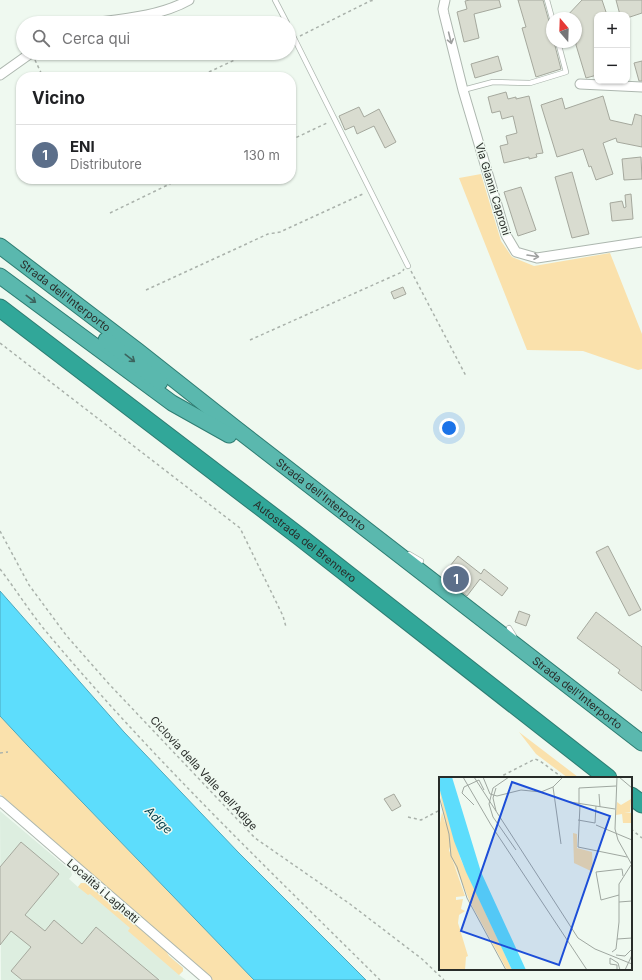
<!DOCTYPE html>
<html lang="it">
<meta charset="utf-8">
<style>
body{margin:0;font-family:Inter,sans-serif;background:#f6f6f6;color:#202124}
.controls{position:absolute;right:12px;top:12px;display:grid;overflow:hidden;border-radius:8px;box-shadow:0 1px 3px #0004}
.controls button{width:36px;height:36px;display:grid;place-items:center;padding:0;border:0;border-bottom:1px solid #e0e0e0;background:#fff;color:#202124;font:20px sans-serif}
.compass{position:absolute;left:546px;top:12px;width:36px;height:36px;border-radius:50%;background:#fff;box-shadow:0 1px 3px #0004;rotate:341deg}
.you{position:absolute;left:449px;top:428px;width:14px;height:14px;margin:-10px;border:3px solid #fff;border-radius:50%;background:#1a73e8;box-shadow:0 0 0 6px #1a73e833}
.badge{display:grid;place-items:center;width:26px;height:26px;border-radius:50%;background:#b45309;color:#fff;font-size:13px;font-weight:700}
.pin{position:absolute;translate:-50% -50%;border:2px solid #fff;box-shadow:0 1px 4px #0006}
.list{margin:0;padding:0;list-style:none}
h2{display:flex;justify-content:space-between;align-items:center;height:52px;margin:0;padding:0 16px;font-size:17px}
h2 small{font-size:13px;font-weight:400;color:#757577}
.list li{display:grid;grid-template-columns:26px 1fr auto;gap:12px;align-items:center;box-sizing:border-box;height:60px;padding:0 16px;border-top:1px solid #e0e0e0}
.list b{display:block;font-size:15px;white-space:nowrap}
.list p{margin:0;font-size:13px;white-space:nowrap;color:#757577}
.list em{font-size:13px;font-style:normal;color:#757577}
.icon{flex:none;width:22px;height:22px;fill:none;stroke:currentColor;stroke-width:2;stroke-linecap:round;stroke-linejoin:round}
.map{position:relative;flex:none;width:642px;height:980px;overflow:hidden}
.search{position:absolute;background:#fff;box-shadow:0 1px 3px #0004;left:16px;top:16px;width:280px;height:44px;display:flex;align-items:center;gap:10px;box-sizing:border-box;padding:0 14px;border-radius:22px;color:#757577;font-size:15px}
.panel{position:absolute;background:#fff;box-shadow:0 1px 3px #0004;left:16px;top:72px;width:280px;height:112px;border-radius:16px}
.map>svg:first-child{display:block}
</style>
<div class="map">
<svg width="642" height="980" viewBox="0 0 642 980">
<rect width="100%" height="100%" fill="#eff9f0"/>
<path fill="#ddeee0" d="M 0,811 L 71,871 L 72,875 L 69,879 L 78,887 L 81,883 L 85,883 L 183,968 L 183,971 L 179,975 L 186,980 L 1,980 Z"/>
<path fill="#fae1ac" d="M 481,174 L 501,241 L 512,257 L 534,266 L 610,253 L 642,334 L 642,369 L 638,370 L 583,351 L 527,350 L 459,178 Z
M 0,716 L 28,746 L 254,980 L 212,980 L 0,794 Z
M 519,732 L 578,777 L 579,778 L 568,778 L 536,754 Z
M 81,883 L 85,883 L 95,891 L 104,897 L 166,951 L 169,956 L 183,968 L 183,971 L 179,975 L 128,931 L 130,928 L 90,894 L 88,895 L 78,887 Z"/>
<path fill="#5dddfc" stroke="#4da8bd" d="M 0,591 L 124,732 L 238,852 L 366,980 L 254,980 L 28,746 L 0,716 Z"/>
<path fill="#d9dcd0" stroke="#a5a89d" d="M 470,0 L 499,0 L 501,7 L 474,14 L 479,38 L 464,42 L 457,12 L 467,9 L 465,1 Z
M 518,0 L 543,0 L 552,32 L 552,42 L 554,42 L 561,69 L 536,77 L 522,28 L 526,27 Z
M 582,0 L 602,0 L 607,15 L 597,15 L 597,75 L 586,78 L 576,45 L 576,18 L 565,18 Z
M 616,0 L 642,0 L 642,13 L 627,18 L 627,15 L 620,15 Z
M 498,56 L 502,70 L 475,78 L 471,64 Z
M 642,61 L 642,81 L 639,81 L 634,63 Z
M 506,92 L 508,99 L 516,97 L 516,99 L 529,96 L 543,153 L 536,154 L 537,157 L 529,159 L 529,157 L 504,163 L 500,146 L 508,144 L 506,136 L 517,133 L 513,116 L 502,119 L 500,111 L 492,113 L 488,97 Z
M 603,96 L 610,120 L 632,125 L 635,114 L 642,116 L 642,147 L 617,142 L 616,138 L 603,143 L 613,174 L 596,180 L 591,166 L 589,167 L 583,149 L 557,157 L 541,105 L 562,98 L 565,109 Z
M 359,107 L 364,117 L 379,109 L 396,142 L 385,148 L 374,126 L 357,134 L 354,126 L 345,130 L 339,116 Z
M 641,157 L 642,179 L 624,180 L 622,159 Z
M 572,172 L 589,234 L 572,238 L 555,177 Z
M 521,187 L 536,230 L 518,236 L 504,192 Z
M 631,194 L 633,219 L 612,221 L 610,203 L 622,201 L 624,208 L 626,207 L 625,195 Z
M 403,287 L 406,294 L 394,299 L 391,292 Z
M 608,546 L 641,610 L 629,616 L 596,552 Z
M 458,556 L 481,574 L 484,569 L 508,588 L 502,596 L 480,579 L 467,596 L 442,576 Z
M 519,611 L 530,615 L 526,626 L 515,622 Z
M 596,612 L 642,647 L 642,691 L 618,673 L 620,670 L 577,638 Z
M 394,794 L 401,806 L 392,811 L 384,799 Z
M 21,842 L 59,874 L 25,915 L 45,931 L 54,920 L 82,944 L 96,927 L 159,980 L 22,980 L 11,971 L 31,947 L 11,931 L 0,945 L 0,867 Z"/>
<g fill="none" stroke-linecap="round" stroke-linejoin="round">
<g stroke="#adb7af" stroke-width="6">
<path id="service" d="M 275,0 L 287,23
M 547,0 L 552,18
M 289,28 L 408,266
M 463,90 L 493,82 L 530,83 L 566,72 L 558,42
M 409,554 L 421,561
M 509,628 L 514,636"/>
</g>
<g stroke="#adb7af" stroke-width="11">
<path id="minor" d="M 445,0 L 443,9 L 444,14 L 463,90 L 506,235 L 516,252 L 537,258 L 642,242
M 91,23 C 123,19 161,16 189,0
M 0,75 L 31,53
M 580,84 L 642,87
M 0,801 L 207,980"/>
</g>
<g stroke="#2e7c72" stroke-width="17">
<g id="trunk">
<path id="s1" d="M 0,246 L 138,351 L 234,427 L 642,743"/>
<path d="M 0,276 L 172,403 L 229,435"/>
<path d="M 106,340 L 160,382"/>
</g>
</g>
<g stroke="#2e7c72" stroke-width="19">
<g id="motorway">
<path id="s2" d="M 0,308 L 300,537 L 608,778"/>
<path d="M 631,796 L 642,804"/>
</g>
</g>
<path stroke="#aab2ab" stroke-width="1.5" stroke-dasharray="3 3" stroke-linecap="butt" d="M 300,36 L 370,1 L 375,0
M 35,60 L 43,77
M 198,77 L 250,53
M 291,140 L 329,122
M 110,213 L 180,179
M 411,271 L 466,376
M 146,290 L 268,234 L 280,232 L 365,193
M 250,340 L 402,272 L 404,269
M 0,343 L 240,528 L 283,616 L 286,627
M 0,531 L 29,585 L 66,635 L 109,684 L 255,838 L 350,904 L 422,959 L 444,980
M 0,569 C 17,591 31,614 49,635 C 151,757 267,868 380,980
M 0,753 L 8,752
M 498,778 L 535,759 L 540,761 L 563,778
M 408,817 L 421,820 L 440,810
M 631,829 L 642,838"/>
<use href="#service" stroke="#fff" stroke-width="4.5"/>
<use href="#minor" stroke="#fff" stroke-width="9"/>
<use href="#trunk" stroke="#5ab8ae" stroke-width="15"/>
<use href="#motorway" stroke="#31a799" stroke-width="17"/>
</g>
<defs><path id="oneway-shaft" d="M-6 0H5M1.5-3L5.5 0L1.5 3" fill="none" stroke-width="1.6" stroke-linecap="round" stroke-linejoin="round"/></defs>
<g stroke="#9ea09f">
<use href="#oneway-shaft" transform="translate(450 38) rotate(76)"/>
<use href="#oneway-shaft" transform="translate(533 256) rotate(9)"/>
</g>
<g stroke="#3c645e">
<use href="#oneway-shaft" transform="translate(31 299) rotate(37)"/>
<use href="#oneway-shaft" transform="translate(130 358) rotate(38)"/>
</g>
<g text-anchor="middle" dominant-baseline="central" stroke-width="3" stroke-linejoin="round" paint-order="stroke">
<g font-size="11" fill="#282c29" stroke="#eff9f0">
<text transform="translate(493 189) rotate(73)">Via Gianni Caproni</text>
<text stroke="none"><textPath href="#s1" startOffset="82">Strada dell'Interporto</textPath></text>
<text stroke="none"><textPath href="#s1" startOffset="406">Strada dell'Interporto</textPath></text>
<text stroke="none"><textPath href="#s2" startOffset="384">Autostrada del Brennero</textPath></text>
<text stroke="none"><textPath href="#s1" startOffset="730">Strada dell'Interporto</textPath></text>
<text transform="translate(204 773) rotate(47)">Ciclovia della Valle dell'Adige</text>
<text transform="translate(103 891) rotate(41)">Località i Laghetti</text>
</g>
<g font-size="12" font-style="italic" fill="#013e4b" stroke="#eff9f0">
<text transform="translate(159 820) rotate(45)">Adige</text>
</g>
</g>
<g transform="translate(439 777)">
<rect width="193" height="193" fill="#eff9f0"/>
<path d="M 0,10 L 22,83 L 73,193 L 68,193 L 31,125 L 12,79 ZM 192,22 L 191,35 L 185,35 L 193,36 L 193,42 L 192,46 L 184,46 L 183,37 L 177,38 L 178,25 L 182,28 ZM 3,35 L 11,63 L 10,73 L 26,119 L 17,120 L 17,123 L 24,122 L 22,132 L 26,134 L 20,138 L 19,146 L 29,179 L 27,180 L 26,193 L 0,193 L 0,52 ZM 134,56 L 138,57 L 138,71 L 153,75 L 154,95 L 135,86 Z" fill="#fae1ac"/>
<path d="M 0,0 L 13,0 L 42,95 L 87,193 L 73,193 L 27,95 L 15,64 L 0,10 Z" fill="#5dddfc"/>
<path fill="none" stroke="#9fa7a0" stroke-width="1" d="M 24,0 L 52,48 L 148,193M 35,0 L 139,161 L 156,172 L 193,187M 44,0 L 51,17 L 58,19 L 82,13 L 102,15 L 114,10 L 124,0M 70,0 L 54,11 L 50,27 L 54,40 L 77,73M 178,0 L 176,52 L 179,63 L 193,88M 180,0 L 193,11M 114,10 L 122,67M 160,17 L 161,30M 0,19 L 10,57 L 12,79 L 18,90 L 28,121 L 67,193M 131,25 L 176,32M 140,27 L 140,11 L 177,9M 35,28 L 23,16 L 25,10 L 40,3 L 45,13M 141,28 L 139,70 L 188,80M 57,34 L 54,21 L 57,11M 139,43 L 156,46 L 157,29M 157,48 L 193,63M 180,118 L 162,123 L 157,95 L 183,92 L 184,99M 180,125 L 193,124M 178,162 L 193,161M 173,175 L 177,172 L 180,145 L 180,107 L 192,88M 177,178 L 186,179 L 193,172M 171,181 L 171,187 L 178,188 L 178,193M 171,181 L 179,186 L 181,193M 186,193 L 193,178"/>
<path fill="#1d4ed8" fill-opacity="0.15" stroke="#1d4ed8" stroke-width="2" d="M 73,5 L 171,39 L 120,188 L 22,154 Z"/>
<rect width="193" height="193" fill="none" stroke="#282c29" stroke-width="2"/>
</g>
</svg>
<div class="controls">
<button>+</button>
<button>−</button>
</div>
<svg class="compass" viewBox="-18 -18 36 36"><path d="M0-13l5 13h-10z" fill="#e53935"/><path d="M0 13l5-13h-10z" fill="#757577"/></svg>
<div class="you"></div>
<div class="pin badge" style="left:456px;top:579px;background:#5c6f8a">1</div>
<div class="search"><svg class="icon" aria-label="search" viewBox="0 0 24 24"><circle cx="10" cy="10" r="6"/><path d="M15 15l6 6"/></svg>Cerca qui</div>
<section class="panel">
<h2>Vicino<small></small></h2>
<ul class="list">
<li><span class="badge" style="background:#5c6f8a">1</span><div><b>ENI</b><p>Distributore</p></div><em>130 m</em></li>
</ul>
</section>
</div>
